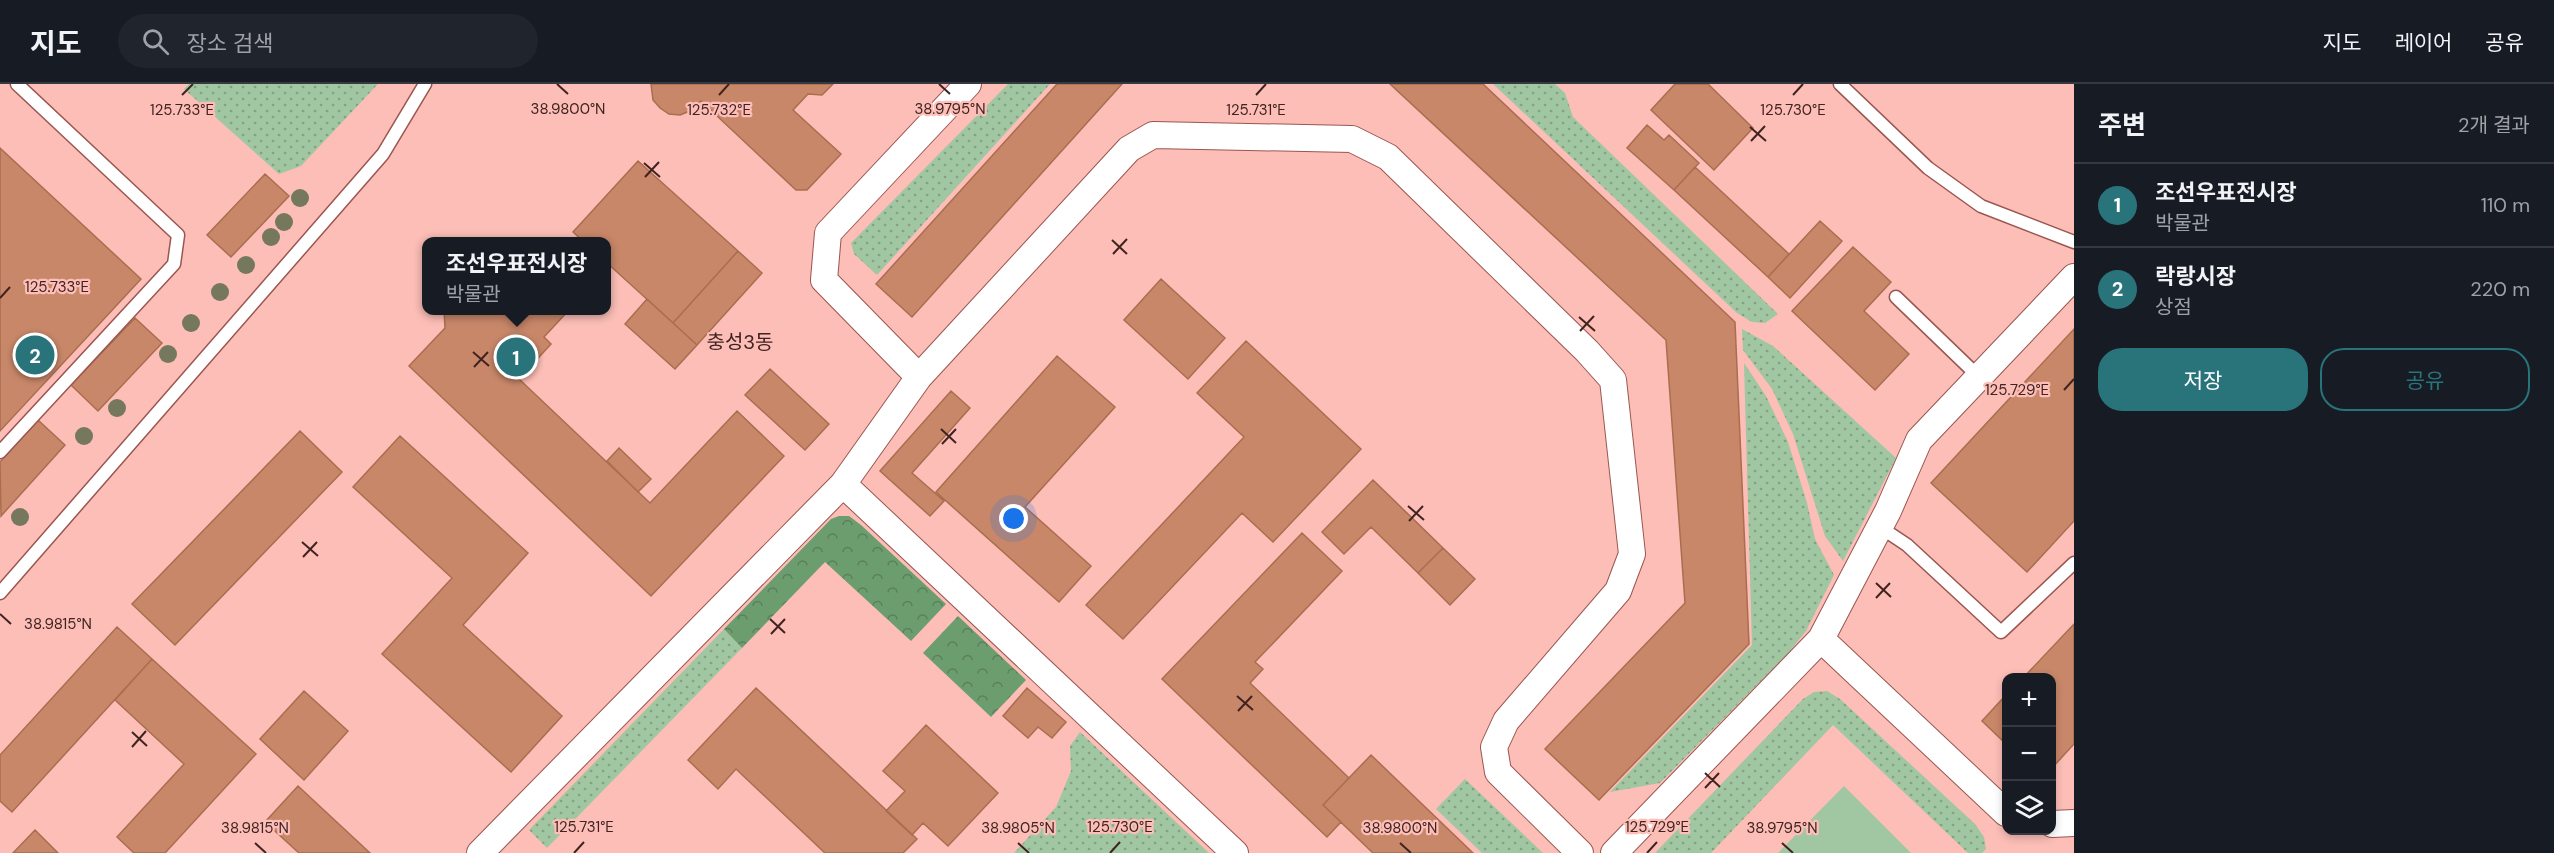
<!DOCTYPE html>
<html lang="ko">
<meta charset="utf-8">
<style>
body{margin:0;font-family:"DM Sans","Noto Sans KR",sans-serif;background:#20242c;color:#f1f3f6}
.controls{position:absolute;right:18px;bottom:18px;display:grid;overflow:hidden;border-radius:12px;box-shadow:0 3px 9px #0003}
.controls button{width:54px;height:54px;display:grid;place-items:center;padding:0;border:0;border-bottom:2px solid #363941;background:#171b24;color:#f1f3f6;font:30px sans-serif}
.you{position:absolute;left:1014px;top:435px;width:21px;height:21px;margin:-15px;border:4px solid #fff;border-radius:50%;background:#1a73e8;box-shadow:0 0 0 9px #1a73e833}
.badge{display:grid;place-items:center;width:39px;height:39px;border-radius:50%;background:#29737b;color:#fff;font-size:20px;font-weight:700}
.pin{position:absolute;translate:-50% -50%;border:3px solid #fff;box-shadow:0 2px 6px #0006}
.popup{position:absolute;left:422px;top:153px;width:189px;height:78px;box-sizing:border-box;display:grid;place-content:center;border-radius:12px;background:#171b24;filter:drop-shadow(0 2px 4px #0005);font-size:20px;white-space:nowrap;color:#9ea1a6}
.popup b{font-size:22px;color:#f1f3f6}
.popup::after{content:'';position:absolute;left:50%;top:100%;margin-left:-12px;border:12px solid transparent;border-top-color:#171b24}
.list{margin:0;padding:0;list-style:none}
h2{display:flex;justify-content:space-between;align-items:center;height:78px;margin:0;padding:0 24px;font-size:26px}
h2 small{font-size:20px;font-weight:400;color:#9ea1a6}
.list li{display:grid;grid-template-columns:39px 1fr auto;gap:18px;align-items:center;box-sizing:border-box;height:84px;padding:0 24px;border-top:2px solid #363941}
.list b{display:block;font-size:22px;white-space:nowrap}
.list p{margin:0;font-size:20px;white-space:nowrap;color:#9ea1a6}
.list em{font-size:20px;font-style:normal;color:#9ea1a6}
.actions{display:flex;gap:12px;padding:18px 24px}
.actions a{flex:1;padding:14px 0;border:2px solid #29737b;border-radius:24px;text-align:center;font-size:21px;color:#29737b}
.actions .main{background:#29737b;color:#fff}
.icon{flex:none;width:33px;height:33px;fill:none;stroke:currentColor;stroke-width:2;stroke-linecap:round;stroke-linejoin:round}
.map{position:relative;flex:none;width:2074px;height:769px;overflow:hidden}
header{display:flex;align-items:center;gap:36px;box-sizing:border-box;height:84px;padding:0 30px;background:#171b24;border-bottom:2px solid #363941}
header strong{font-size:28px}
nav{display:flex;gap:33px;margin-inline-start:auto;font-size:21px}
.search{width:420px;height:54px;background:#20242c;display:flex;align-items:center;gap:15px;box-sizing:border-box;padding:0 21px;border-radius:33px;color:#9ea1a6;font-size:22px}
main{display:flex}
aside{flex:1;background:#171b24}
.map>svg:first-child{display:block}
</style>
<header>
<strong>지도</strong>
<div class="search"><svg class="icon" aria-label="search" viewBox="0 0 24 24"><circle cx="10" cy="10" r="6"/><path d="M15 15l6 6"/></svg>장소 검색</div>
<nav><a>지도</a><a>레이어</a><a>공유</a></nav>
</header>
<main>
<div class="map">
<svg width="2074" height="769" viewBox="0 0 2074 769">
<defs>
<pattern id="grass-dots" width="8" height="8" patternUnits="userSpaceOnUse" patternTransform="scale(1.5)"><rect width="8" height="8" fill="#a0c7a1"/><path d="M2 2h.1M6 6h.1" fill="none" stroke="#84a183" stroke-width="1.8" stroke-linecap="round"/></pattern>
<pattern id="forest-crowns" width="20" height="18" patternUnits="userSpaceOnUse" patternTransform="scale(1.5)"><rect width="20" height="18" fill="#6c9d6f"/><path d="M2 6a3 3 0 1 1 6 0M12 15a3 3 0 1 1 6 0" fill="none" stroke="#5a805b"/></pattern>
</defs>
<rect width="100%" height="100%" fill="#fcbeb7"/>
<path fill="url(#grass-dots)" d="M 189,0 L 378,0 L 301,82 L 279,90 L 184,5 Z
M 1008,0 L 1050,0 L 877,191 L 854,170 L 851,159 Z
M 1493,0 L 1555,0 L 1565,9 L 1573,33 L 1778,230 L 1765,239 L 1752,238 L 1737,229 Z
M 1742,245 L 1773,262 L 1896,374 L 1843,477 L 1825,452 L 1793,350 L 1772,305 L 1743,266 Z
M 1744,279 L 1766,312 L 1788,358 L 1807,419 L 1815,455 L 1834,491 L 1806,547 L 1789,568 L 1660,699 L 1610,708 L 1752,561 Z
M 724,545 L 742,564 L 547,764 L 529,746 Z
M 1827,607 L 1840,615 L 1975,740 L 1984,753 L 1986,765 L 1982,769 L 1968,769 L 1833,641 L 1711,769 L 1655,769 L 1803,615 L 1814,608 Z
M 1080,648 L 1209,769 L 1014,769 L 1056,723 L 1071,687 L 1070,662 Z
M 1465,695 L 1543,769 L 1482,769 L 1436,725 Z"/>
<path fill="url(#forest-crowns)" d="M 839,432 L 849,432 L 861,441 L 946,520 L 911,557 L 825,478 L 742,564 L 724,545 L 831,435 Z
M 958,532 L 1026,596 L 991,633 L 923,569 Z"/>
<path fill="#a0c7a1" d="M 1844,702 L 1911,769 L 1778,769 Z"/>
<path fill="#c88769" stroke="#ab6d4f" stroke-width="1.5" d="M 651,0 L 833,0 L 822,11 L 808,10 L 793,26 L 841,70 L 807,106 L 796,106 L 701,17 L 690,27 L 680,31 L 669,30 L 660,24 L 653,16 Z
M 1057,0 L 1122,0 L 912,233 L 876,200 Z
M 1390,0 L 1483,0 L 1735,238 L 1749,560 L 1599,716 L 1545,665 L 1685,519 L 1666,256 Z
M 1675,0 L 1708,0 L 1753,44 L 1714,86 L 1651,26 Z
M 1647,41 L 1664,56 L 1669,51 L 1699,79 L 1674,106 L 1627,64 Z
M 0,64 L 141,195 L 0,347 Z
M 638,77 L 738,167 L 673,239 L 606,178 L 606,158 L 584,158 L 573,148 Z
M 1695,83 L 1789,170 L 1768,193 L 1674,106 Z
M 265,90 L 289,112 L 231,173 L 207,151 Z
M 1820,137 L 1842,157 L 1790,214 L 1768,193 Z
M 1853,163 L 1891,198 L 1864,227 L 1909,270 L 1875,306 L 1792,227 Z
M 738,167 L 762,189 L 697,261 L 673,239 Z
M 1161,195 L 1225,254 L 1188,295 L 1124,236 Z
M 647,215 L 697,261 L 675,285 L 625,240 Z
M 444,226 L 569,226 L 544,253 L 551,260 L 519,295 L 650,419 L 737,327 L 784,372 L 651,512 L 409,282 L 445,244 Z
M 135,234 L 162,259 L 98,327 L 71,301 Z
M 2074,245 L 2074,437 L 2027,488 L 1931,399 Z
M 1246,257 L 1361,365 L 1273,458 L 1242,429 L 1123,555 L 1086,521 L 1244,353 L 1197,309 Z
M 1057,272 L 1115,323 L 1025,423 L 1091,482 L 1059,518 L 936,408 Z
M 770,285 L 829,340 L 805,366 L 745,311 Z
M 951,307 L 970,324 L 912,389 L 944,417 L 930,432 L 880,387 Z
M 38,336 L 65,361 L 1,432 L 0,378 Z
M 300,347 L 342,388 L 175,561 L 132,520 Z
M 400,352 L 528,469 L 463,541 L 562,632 L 511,688 L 382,570 L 452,494 L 353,403 Z
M 619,364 L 651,395 L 638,408 L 607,377 Z
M 1373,396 L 1443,464 L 1418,489 L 1371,443 L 1344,470 L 1322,448 Z
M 1302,449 L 1342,487 L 1255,578 L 1263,585 L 1250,599 L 1349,694 L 1323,721 L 1341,738 L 1327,753 L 1162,595 Z
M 1443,464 L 1475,495 L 1450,521 L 1418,489 Z
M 2074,540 L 2074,660 L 2052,684 L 2052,594 L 2023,594 Z
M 117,543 L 152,575 L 12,728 L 0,717 L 0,671 Z
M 152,575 L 256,670 L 165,769 L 134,769 L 117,753 L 184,680 L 115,616 Z
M 756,604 L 917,755 L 903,769 L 825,769 L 736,685 L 718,705 L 688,676 Z
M 1027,604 L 1066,638 L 1052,654 L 1038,643 L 1028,654 L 1003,632 Z
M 304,607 L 348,647 L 304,696 L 260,655 Z
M 2006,611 L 2006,660 L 1982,637 Z
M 926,641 L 998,709 L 948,762 L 923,739 L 912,751 L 886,727 L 905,707 L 883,687 Z
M 1371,671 L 1473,769 L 1373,769 L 1323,721 Z
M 298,702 L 370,769 L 299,769 L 265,738 Z
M 35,746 L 58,769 L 13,769 Z"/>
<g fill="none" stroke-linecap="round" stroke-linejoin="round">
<g stroke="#9a5650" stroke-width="15">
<path id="service" d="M 1840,0 L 1928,84 L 1981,122 L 2074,158
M 1896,213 L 1979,293
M 0,368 L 174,180 L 178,151 L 17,0
M 1880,443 L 1907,461 L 2001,548 L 2074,479
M 0,509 L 383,70 L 425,0"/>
</g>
<g stroke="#9a5650" stroke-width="28">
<path id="minor" d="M 968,0 L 828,149 L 824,196 L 919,293 L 843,400 L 1235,769
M 919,293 L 1129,65 L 1153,51 L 1352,55 L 1388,73 L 1587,267 L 1613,296 L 1632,470 L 1618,507 L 1506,637 L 1494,663 L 1498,688 L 1580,769
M 1821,555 L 2006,729
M 2052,740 L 2074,739
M 480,769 L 843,400
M 1614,769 L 1821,555 L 1888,427 L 1919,356 L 2074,193"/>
</g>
<use href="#service" stroke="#fff" stroke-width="12"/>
<use href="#minor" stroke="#fff" stroke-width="26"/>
</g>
<g fill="#75785c">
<circle cx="300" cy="114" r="9"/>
<circle cx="284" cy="138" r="9"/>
<circle cx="271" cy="153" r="9"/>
<circle cx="246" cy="181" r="9"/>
<circle cx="220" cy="208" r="9"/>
<circle cx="191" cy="239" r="9"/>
<circle cx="168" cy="270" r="9"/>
<circle cx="117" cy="324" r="9"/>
<circle cx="84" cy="352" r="9"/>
<circle cx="20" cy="433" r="9"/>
</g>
<path fill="none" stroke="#402320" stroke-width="2" d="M 557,0 L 568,10M 939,0 L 950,10M 182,11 L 193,0M 719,11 L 729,0M 1256,11 L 1266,0M 1793,11 L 1803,0M 1750,43 L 1766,57M 1751,57 L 1765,42M 644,79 L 660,93M 645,93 L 659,78M 1112,156 L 1127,170M 1113,170 L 1127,155M 0,214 L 10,203M 1579,233 L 1595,247M 1580,247 L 1594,232M 473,268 L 489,282M 474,283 L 488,268M 2064,306 L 2074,295M 941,345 L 956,359M 942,360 L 956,345M 1408,422 L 1424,436M 1409,437 L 1423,422M 302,458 L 318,472M 303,473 L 317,458M 1876,499 L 1891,513M 1876,514 L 1890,499M 0,530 L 11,540M 770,535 L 785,549M 771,550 L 785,535M 1237,612 L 1253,626M 1238,627 L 1252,612M 132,648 L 147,662M 132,663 L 146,647M 1705,689 L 1720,703M 1705,704 L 1719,689M 255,759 L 266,769M 1018,759 L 1029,769M 1400,759 L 1411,769M 1782,759 L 1793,769M 574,769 L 584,758M 1110,769 L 1120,758M 1647,769 L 1657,758"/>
<g text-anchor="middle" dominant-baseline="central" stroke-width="4.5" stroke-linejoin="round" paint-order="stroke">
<g font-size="20" fill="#402320" stroke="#fcbeb7">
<text x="740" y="258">충성3동</text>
</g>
</g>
<g font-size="15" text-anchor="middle" fill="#402320" stroke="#fcbeb7" stroke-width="4.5" stroke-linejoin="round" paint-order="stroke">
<text x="568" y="30">38.9800°N</text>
<text x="950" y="30">38.9795°N</text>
<text x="719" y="31">125.732°E</text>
<text x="1256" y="31">125.731°E</text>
<text x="1793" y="31">125.730°E</text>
<text x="182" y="31">125.733°E</text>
<text x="57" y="208">125.733°E</text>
<text x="2017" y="311">125.729°E</text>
<text x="58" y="545">38.9815°N</text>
<text x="584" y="748">125.731°E</text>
<text x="1120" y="748">125.730°E</text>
<text x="1657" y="748">125.729°E</text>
<text x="255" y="749">38.9815°N</text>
<text x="1018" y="749">38.9805°N</text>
<text x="1400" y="749">38.9800°N</text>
<text x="1782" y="749">38.9795°N</text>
</g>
</svg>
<div class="controls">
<button>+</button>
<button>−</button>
<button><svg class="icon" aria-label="layers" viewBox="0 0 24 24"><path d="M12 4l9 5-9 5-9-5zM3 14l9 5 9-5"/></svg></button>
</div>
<div class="you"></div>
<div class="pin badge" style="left:516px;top:273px">1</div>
<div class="popup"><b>조선우표전시장</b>박물관</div>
<div class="pin badge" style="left:35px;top:271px">2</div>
</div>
<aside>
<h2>주변<small>2개 결과</small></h2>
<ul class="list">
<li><span class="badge">1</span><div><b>조선우표전시장</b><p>박물관</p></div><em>110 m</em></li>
<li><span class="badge">2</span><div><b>락랑시장</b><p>상점</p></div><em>220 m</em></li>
</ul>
<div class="actions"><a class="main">저장</a><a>공유</a></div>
</aside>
</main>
